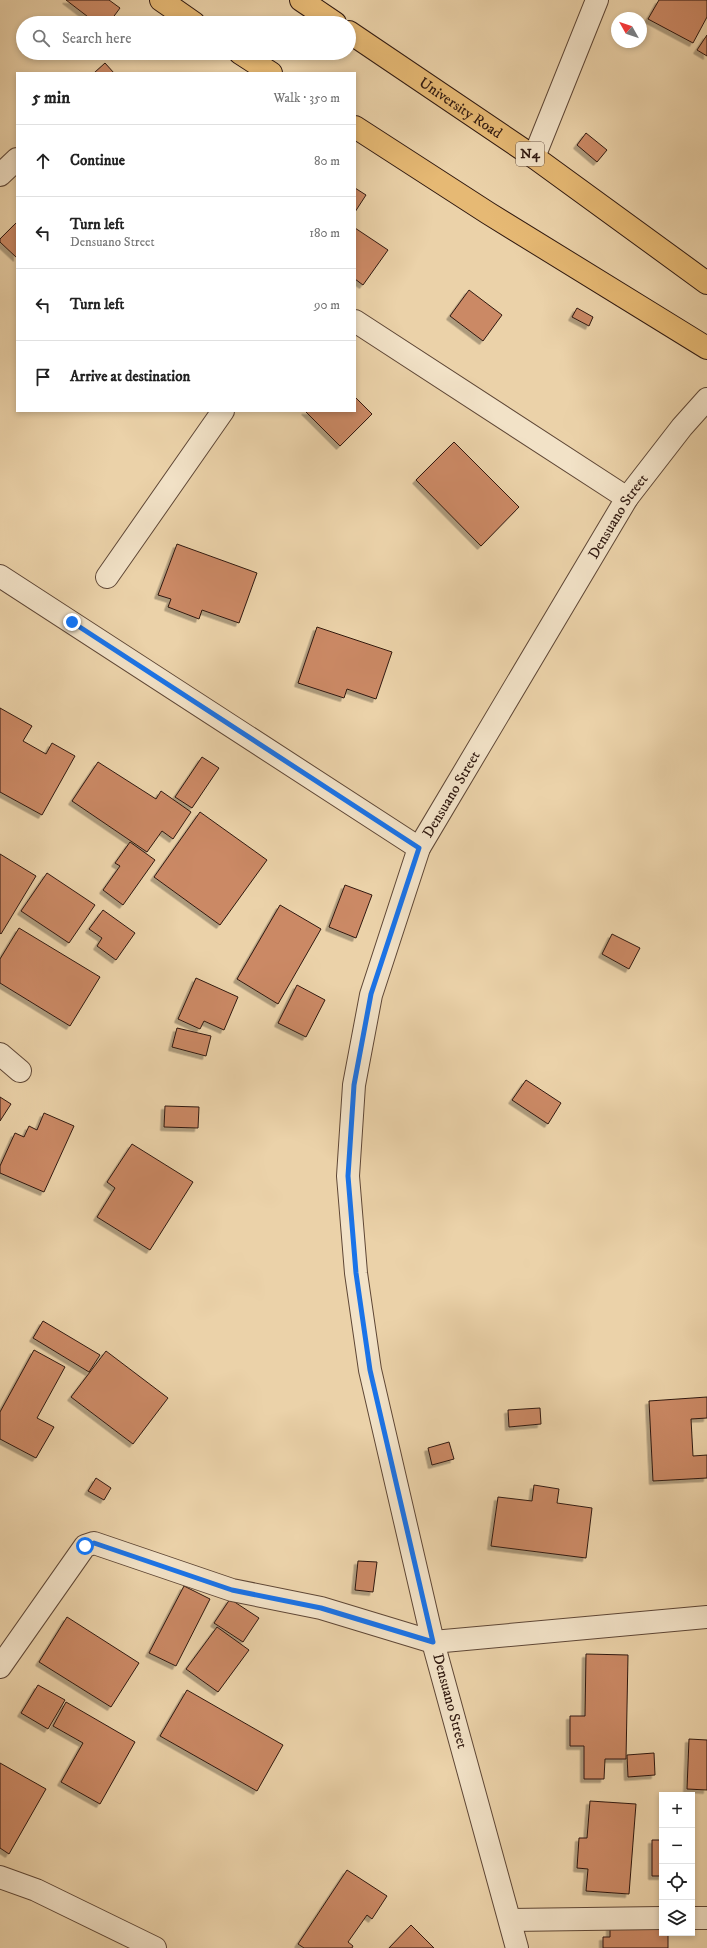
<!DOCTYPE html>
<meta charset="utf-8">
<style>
body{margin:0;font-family:"IM FELL DW Pica",serif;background:#f2f2f2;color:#222}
.controls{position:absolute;right:12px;bottom:12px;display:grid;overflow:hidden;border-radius:0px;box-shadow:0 2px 6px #0003}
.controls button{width:36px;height:36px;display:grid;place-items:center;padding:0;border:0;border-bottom:1px solid #e0e0e0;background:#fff;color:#222;font:20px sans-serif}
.compass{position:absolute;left:611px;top:12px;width:36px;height:36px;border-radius:50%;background:#fff;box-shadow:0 2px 6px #0003;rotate:310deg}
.stop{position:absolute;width:12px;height:12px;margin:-9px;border:3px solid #1a73e8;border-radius:50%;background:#fff}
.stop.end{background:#1a73e8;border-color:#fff;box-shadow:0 1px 4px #0008}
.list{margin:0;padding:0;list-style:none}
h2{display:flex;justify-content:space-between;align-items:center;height:52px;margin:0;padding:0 16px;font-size:17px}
h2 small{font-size:13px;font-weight:400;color:#767676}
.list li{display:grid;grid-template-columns:26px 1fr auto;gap:12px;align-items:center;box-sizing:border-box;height:72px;padding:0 16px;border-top:1px solid #e0e0e0}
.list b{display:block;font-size:15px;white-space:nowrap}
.list p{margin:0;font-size:13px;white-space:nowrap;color:#767676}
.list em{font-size:13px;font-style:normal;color:#767676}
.icon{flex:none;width:22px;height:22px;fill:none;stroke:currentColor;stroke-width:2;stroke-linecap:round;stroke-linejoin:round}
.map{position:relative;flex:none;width:707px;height:1948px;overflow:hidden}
.search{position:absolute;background:#fff;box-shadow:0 2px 6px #0003;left:16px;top:16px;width:340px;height:44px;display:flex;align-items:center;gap:10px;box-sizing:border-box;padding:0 14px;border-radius:22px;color:#767676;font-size:15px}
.panel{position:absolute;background:#fff;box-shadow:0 2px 6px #0003;left:16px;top:72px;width:340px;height:340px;border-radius:0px}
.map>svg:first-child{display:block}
</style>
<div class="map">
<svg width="707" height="1948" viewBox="0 0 707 1948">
<defs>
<filter id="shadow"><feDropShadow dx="-3.5" dy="3.5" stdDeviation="0" flood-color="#0004"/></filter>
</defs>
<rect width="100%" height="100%" fill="#ebd2a9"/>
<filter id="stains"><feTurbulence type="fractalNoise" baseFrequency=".005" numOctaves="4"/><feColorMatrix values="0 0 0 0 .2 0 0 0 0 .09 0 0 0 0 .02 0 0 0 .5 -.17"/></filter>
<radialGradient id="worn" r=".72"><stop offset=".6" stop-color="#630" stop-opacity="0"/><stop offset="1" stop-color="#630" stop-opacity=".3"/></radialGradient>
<path fill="#cb8965" stroke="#301910" filter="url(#shadow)" d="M 66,0 L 109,0 L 120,8 L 109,23 L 96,23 Z
M 659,0 L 707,0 L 707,17 L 693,43 L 648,19 Z
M 707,35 L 707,56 L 697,50 Z
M 105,63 L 114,73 L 94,73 Z
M 586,133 L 607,150 L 597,162 L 577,145 Z
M 355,188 L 366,195 L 355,212 Z
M 17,222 L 17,258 L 0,242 L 0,239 Z
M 355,228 L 388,250 L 363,285 L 355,279 Z
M 469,290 L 502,315 L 483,341 L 450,316 Z
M 577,308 L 593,317 L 589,326 L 572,317 Z
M 355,397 L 372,414 L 340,446 L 305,411 L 355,411 Z
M 454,442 L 519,507 L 481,546 L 416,480 Z
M 177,544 L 257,573 L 239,623 L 202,610 L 199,619 L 168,607 L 171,599 L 158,595 Z
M 317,627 L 392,652 L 376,699 L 347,689 L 344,698 L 298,683 Z
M 0,708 L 32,726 L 23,741 L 46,754 L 52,743 L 75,756 L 42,815 L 0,792 Z
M 202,757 L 219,768 L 192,808 L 175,797 Z
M 98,762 L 156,799 L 161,791 L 191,812 L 173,839 L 162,831 L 147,852 L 72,801 Z
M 200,812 L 267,860 L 220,925 L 154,877 Z
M 130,842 L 155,860 L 123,905 L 103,890 L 120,866 L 115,863 Z
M 0,854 L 36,876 L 1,934 L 0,933 Z
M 47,873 L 95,905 L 69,943 L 21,911 Z
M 345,885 L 372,895 L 356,938 L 329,927 Z
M 280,905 L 321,929 L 278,1004 L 237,979 Z
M 103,910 L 135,933 L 116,960 L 97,946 L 102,938 L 89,929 Z
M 19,928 L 100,977 L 70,1026 L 0,983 L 0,959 Z
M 612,934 L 640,948 L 629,969 L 602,954 Z
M 196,978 L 238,997 L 224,1030 L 204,1021 L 200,1029 L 178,1019 Z
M 297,985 L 325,1000 L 306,1037 L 278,1023 Z
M 177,1028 L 211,1036 L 206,1056 L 172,1047 Z
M 526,1080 L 561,1103 L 548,1124 L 512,1100 Z
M 0,1097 L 11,1104 L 0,1121 Z
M 165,1106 L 199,1107 L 198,1128 L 164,1127 Z
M 44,1113 L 74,1126 L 44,1192 L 0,1173 L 0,1166 L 15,1133 L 24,1137 L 29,1126 L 37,1130 Z
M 132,1144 L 193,1182 L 150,1250 L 97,1217 L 115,1188 L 107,1182 Z
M 43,1321 L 100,1355 L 89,1372 L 33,1338 Z
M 34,1350 L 65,1367 L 37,1418 L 54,1427 L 36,1458 L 0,1439 L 0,1412 Z
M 106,1351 L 168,1398 L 133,1444 L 71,1397 Z
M 707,1397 L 707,1418 L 691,1419 L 693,1456 L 707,1455 L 707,1478 L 653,1481 L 649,1401 Z
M 540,1408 L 541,1424 L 509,1427 L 508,1410 Z
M 449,1442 L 454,1459 L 432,1465 L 428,1448 Z
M 96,1478 L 111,1488 L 104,1500 L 88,1491 Z
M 534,1485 L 559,1489 L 557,1503 L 592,1508 L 586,1558 L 491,1546 L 498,1497 L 532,1501 Z
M 358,1561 L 377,1562 L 373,1592 L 355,1590 Z
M 184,1586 L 210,1599 L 176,1666 L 149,1653 Z
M 230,1599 L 259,1618 L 243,1642 L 214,1623 Z
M 67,1617 L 139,1663 L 111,1707 L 39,1662 Z
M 217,1627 L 249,1650 L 218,1692 L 186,1669 Z
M 586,1654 L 628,1655 L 626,1759 L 605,1759 L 604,1779 L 584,1779 L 584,1746 L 570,1746 L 570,1716 L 585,1716 Z
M 38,1685 L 65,1700 L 48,1729 L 21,1713 Z
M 187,1690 L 283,1745 L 257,1791 L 160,1736 Z
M 66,1702 L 135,1742 L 100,1804 L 61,1782 L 83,1743 L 53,1726 Z
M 689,1739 L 707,1740 L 707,1790 L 687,1789 Z
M 654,1753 L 655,1775 L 628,1777 L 627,1755 Z
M 0,1763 L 46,1789 L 9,1854 L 0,1848 Z
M 590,1801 L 636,1804 L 629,1894 L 586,1891 L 588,1869 L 577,1868 L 579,1838 L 587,1838 Z
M 652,1840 L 662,1840 L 662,1876 L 652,1876 Z
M 347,1870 L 387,1896 L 372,1919 L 367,1915 L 348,1942 L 353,1946 L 352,1948 L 304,1948 L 298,1944 Z
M 662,1921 L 662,1933 L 668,1933 L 668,1948 L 603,1948 L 603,1937 L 610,1937 L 610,1924 Z
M 411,1925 L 434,1948 L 389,1948 Z"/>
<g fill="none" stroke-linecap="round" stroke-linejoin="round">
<g stroke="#5f4736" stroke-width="24">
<g id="minor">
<path d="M 534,157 L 597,0"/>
<path d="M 0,175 L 17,159"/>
<path d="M 355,321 L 627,498"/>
<path d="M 0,576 L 419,848"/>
<path d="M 107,577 L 223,411"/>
<path d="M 0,1054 L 20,1071"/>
<path d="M 0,1667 L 85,1546 L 94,1543 L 232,1590 L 321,1608 L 433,1642 L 707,1617"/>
<path d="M 0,1877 L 36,1890 L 155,1948"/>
<path d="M 692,1918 L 707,1918"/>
<path d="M 510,1920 L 662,1918"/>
<path id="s1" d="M 517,1948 L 433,1642 L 370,1370 L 356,1273 L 348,1176 L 354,1085 L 371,995 L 419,848 L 627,498 L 682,427 L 707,399"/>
</g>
</g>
<g stroke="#301910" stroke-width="24">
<g id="highway">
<path d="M 161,0 L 194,23"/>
<path d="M 301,0 L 335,23"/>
<path id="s2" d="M 349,32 L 534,157 L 707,283"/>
<path d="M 240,53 L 271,73"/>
<path d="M 355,127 L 488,213 L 707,348"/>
</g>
</g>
<use href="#minor" stroke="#f2e2c7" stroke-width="22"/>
<use href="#highway" stroke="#e6b974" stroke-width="22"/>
</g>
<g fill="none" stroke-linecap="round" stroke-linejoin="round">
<path stroke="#1a73e8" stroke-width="5" d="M 72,622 L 419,848 L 371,994 L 354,1085 L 348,1176 L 356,1273 L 370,1370 L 433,1642 L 321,1608 L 232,1590 L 94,1543 L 85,1546"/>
</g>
<g text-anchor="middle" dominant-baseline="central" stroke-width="3" stroke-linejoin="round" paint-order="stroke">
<rect fill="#f2e2c7" stroke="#6a5547" stroke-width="1" x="516" y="142" width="28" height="24" rx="3"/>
<g font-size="14" font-weight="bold" fill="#301910">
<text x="530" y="154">N4</text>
</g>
<g font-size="15" fill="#301910" stroke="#f2e2c7">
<text stroke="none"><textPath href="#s2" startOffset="135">University Road</textPath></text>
<text stroke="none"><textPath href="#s1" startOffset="1516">Densuano Street</textPath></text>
<text stroke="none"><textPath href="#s1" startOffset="1192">Densuano Street</textPath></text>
<text transform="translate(450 1701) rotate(75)">Densuano Street</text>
</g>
</g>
<rect width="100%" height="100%" filter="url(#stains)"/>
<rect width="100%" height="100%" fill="url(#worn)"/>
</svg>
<div class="controls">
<button>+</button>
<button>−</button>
<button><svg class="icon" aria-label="locate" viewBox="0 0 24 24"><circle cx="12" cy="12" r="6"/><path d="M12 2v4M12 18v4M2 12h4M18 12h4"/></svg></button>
<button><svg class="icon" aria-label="layers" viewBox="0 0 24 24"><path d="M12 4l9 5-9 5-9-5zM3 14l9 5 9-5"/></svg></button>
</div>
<svg class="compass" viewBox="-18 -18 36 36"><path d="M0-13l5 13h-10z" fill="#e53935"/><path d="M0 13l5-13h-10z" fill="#767676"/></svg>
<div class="stop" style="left:85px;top:1546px"></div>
<div class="stop end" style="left:72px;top:622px"></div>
<div class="search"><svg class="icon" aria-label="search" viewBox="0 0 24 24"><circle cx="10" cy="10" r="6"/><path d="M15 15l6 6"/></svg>Search here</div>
<section class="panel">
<h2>5 min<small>Walk · 350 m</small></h2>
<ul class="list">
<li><svg class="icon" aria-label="ahead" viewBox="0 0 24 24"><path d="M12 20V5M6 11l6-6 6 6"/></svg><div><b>Continue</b></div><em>80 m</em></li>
<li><svg class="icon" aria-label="left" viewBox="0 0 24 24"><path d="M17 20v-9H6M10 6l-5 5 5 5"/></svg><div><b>Turn left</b><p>Densuano Street</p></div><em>180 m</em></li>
<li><svg class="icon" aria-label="left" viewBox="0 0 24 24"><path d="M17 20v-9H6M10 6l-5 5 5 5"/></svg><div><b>Turn left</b></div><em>90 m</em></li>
<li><svg class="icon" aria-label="arrive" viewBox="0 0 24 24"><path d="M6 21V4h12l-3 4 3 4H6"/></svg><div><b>Arrive at destination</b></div></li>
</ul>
</section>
</div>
